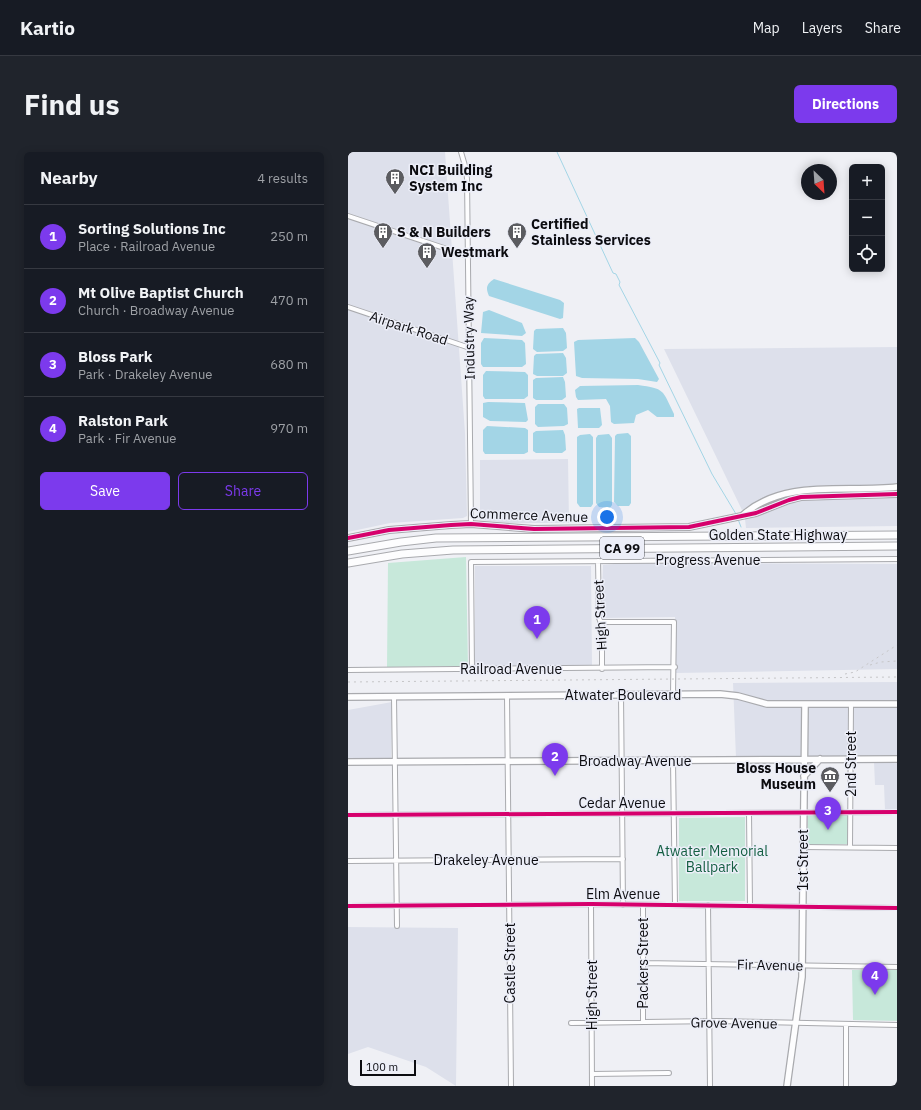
<!DOCTYPE html>
<meta charset="utf-8">
<style>
body{margin:0;font-family:"IBM Plex Sans",sans-serif;background:#20242c;color:#f1f3f6}
.controls{position:absolute;right:12px;top:12px;display:grid;overflow:hidden;border-radius:6px;box-shadow:0 2px 10px #0003}
.controls button{width:36px;height:36px;display:grid;place-items:center;padding:0;border:0;border-bottom:1px solid #363941;background:#171b24;color:#f1f3f6;font:20px sans-serif}
.compass{position:absolute;left:453px;top:12px;width:36px;height:36px;border-radius:50%;background:#171b24;box-shadow:0 2px 10px #0003;rotate:155deg}
.scale{position:absolute;left:12px;bottom:10px;width:56px;box-sizing:border-box;padding-left:4px;border:2px solid #0c0c10;border-top:0;font-size:11px;line-height:14px;white-space:nowrap;color:#0c0c10;-webkit-text-stroke:3px #eceef8;paint-order:stroke}
.you{position:absolute;left:259px;top:365px;width:14px;height:14px;margin:-10px;border:3px solid #fff;border-radius:50%;background:#1a73e8;box-shadow:0 0 0 6px #1a73e833}
.badge{display:grid;place-items:center;width:26px;height:26px;border-radius:50%;background:#7c3aed;color:#fff;font-size:13px;font-weight:700}
.pin{position:absolute;translate:-50% -33px;filter:drop-shadow(0 1px 2px #0008)}
.pin::after{content:'';position:absolute;top:21px;width:14px;height:12px;background:inherit;clip-path:polygon(0 0,100% 0,50% 100%)}
.list{margin:0;padding:0;list-style:none}
h2{display:flex;justify-content:space-between;align-items:center;height:52px;margin:0;padding:0 16px;font-size:17px}
h2 small{font-size:13px;font-weight:400;color:#9ea1a6}
.list li{display:grid;grid-template-columns:26px 1fr auto;gap:12px;align-items:center;box-sizing:border-box;height:64px;padding:0 16px;border-top:1px solid #363941}
.list b{display:block;font-size:15px;white-space:nowrap}
.list p{margin:0;font-size:13px;white-space:nowrap;color:#9ea1a6}
.list em{font-size:13px;font-style:normal;color:#9ea1a6}
.actions{display:flex;gap:8px;padding:12px 16px}
.actions a{flex:1;padding:9px 0;border:1px solid #7c3aed;border-radius:6px;text-align:center;font-size:14px;color:#7c3aed}
.actions .main{background:#7c3aed;color:#fff}
.icon{flex:none;width:22px;height:22px;fill:none;stroke:currentColor;stroke-width:2;stroke-linecap:round;stroke-linejoin:round}
.map{position:relative;flex:none;width:549px;height:934px;overflow:hidden;border-radius:6px}
header{display:flex;align-items:center;gap:24px;box-sizing:border-box;height:56px;padding:0 20px;background:#171b24;border-bottom:1px solid #363941}
header strong{font-size:19px}
nav{display:flex;gap:22px;margin-inline-start:auto;font-size:14px}
.intro{display:flex;align-items:center;justify-content:space-between;box-sizing:border-box;height:96px;padding:0 24px}
h1{margin:0;font-size:28px}
.button{padding:10px 18px;border-radius:6px;background:#7c3aed;color:#fff;font-size:14px;font-weight:700}
main{display:flex;gap:24px;padding:0 24px}
aside{flex:1;background:#171b24;border-radius:6px;box-shadow:0 2px 10px #0003}
.map>svg:first-child{display:block}
</style>
<header>
<strong>Kartio</strong>
<nav><a>Map</a><a>Layers</a><a>Share</a></nav>
</header>
<div class="intro"><h1>Find us</h1><a class="button">Directions</a></div>
<main>
<aside>
<h2>Nearby<small>4 results</small></h2>
<ul class="list">
<li><span class="badge">1</span><div><b>Sorting Solutions Inc</b><p>Place · Railroad Avenue</p></div><em>250 m</em></li>
<li><span class="badge">2</span><div><b>Mt Olive Baptist Church</b><p>Church · Broadway Avenue</p></div><em>470 m</em></li>
<li><span class="badge">3</span><div><b>Bloss Park</b><p>Park · Drakeley Avenue</p></div><em>680 m</em></li>
<li><span class="badge">4</span><div><b>Ralston Park</b><p>Park · Fir Avenue</p></div><em>970 m</em></li>
</ul>
<div class="actions"><a class="main">Save</a><a>Share</a></div>
</aside>
<div class="map">
<svg width="549" height="934" viewBox="0 0 549 934">
<rect width="100%" height="100%" fill="#eff0f5"/>
<path fill="#dde0eb" d="M 0,0 L 97,0 L 117,281 L 119,364 L 115,366 L 42,371 L 0,380 Z
M 549,195 L 549,331 L 538,333 L 461,334 L 436,339 L 394,358 L 316,197 Z
M 220,307 L 221,371 L 162,371 L 132,368 L 132,308 Z
M 549,344 L 549,374 L 398,376 L 397,367 L 417,361 L 446,349 L 448,351 L 460,347 L 533,346 Z
M 279,411 L 549,412 L 549,517 L 328,521 L 327,465 L 253,466 L 255,413 Z
M 127,414 L 243,414 L 244,514 L 127,515 Z
M 549,530 L 549,658 L 537,658 L 536,633 L 527,633 L 526,610 L 388,606 L 385,531 Z
M 44,550 L 43,606 L 0,606 L 0,558 Z
M 0,775 L 110,776 L 108,934 L 78,915 L 20,895 L 0,902 Z"/>
<path fill="#c7e8da" d="M 118,405 L 120,514 L 39,515 L 40,411 Z
M 502,662 L 501,692 L 459,693 L 460,664 Z
M 397,665 L 397,749 L 331,749 L 331,666 Z
M 504,818 L 549,818 L 549,869 L 505,868 Z"/>
<path fill="#a3d5e6" d="M 146,127 L 212,148 L 216,151 L 215,166 L 212,167 L 141,144 C 137,135 139,132 146,127 Z
M 141,158 L 174,171 L 178,181 L 174,184 L 133,181 L 135,160 Z
M 215,176 L 218,181 L 219,196 L 215,199 L 189,200 L 185,197 L 186,179 L 188,177 Z
M 136,186 L 174,188 L 177,191 L 178,212 L 174,215 L 135,215 L 133,212 L 133,191 Z
M 287,186 L 291,190 L 311,227 L 309,230 L 290,227 L 234,226 L 228,224 L 226,190 L 230,188 Z
M 215,201 L 218,206 L 219,221 L 215,224 L 189,224 L 185,222 L 186,204 L 188,202 Z
M 138,219 L 177,220 L 180,223 L 180,244 L 176,247 L 137,247 L 135,244 L 135,223 Z
M 215,225 L 217,230 L 218,245 L 214,248 L 188,248 L 185,246 L 185,228 L 188,226 Z
M 290,233 C 317,237 314,237 326,262 L 326,265 L 309,265 L 300,258 L 288,263 L 286,271 L 266,272 L 263,270 L 262,254 L 258,247 L 230,248 L 228,245 L 227,238 L 232,234 Z
M 140,250 L 177,251 L 180,268 L 178,270 L 142,269 L 135,265 L 135,251 Z
M 190,252 L 216,252 L 219,256 L 220,272 L 216,274 L 190,275 L 187,272 L 187,255 Z
M 231,256 L 252,256 L 254,273 L 251,276 L 230,276 L 229,257 Z
M 139,274 L 177,276 L 180,278 L 180,300 L 176,302 L 137,302 L 135,299 L 135,278 Z
M 215,278 L 217,283 L 218,298 L 214,301 L 188,301 L 185,299 L 185,281 L 188,279 Z
M 280,281 L 283,284 L 283,351 L 281,354 L 270,354 L 266,350 L 267,284 L 269,282 Z
M 242,282 L 245,285 L 245,352 L 243,355 L 232,355 L 229,351 L 229,285 L 232,283 Z
M 261,282 L 264,286 L 264,353 L 262,356 L 251,355 L 248,351 L 248,286 L 250,283 Z"/>
<g fill="none" stroke-linecap="round" stroke-linejoin="round">
<path stroke="#a3d5e6" stroke-width="1" d="M 209,0 L 265,121 L 268,122 L 272,130 L 271,133 L 312,211 L 311,213 L 364,322 L 388,362
M 390,367 L 393,375"/>
<g stroke="#a9aaae" stroke-width="6">
<path id="street" d="M 113,0 L 118,17 L 119,27 L 123,372
M 0,64 L 120,104
M 0,155 L 122,196
M 250,409 L 251,466 L 254,473 L 254,517
M 252,470 L 326,470 L 325,542
M 0,518 L 327,515
M 124,518 L 123,410 L 549,407
M 273,542 L 275,753
M 159,544 L 163,934
M 46,545 L 49,774
M 325,609 L 327,753
M 401,661 L 402,754
M 0,663 L 549,660
M 455,695 L 549,696
M 502,695 L 503,552
M 0,709 L 275,707
M 243,752 L 244,934
M 295,753 L 295,870
M 360,753 L 362,934
M 0,754 L 243,752 L 549,756
M 295,811 L 549,815
M 223,871 L 370,869 L 549,873
M 498,872 L 498,934
M 244,922 L 321,921"/>
</g>
<g stroke="#a9aaae" stroke-width="8">
<path id="secondary" d="M 395,363 C 437,326 498,341 549,335
M 0,386 L 41,378 L 103,373 L 123,372 L 186,377 L 341,375 L 408,361 L 441,348 L 453,345 L 549,342
M 0,545 L 372,542 L 390,544 L 419,552 L 549,552
M 0,610 L 549,607
M 456,624 L 472,607
M 439,934 L 454,825 L 457,552"/>
</g>
<g stroke="#a9aaae" stroke-width="9">
<path id="highway" d="M 0,399 L 53,390 L 88,386 L 549,383
M 0,411 L 54,402 L 105,398 L 549,394"/>
</g>
<use href="#street" stroke="#fdfdfe" stroke-width="4"/>
<use href="#secondary" stroke="#fdfdfe" stroke-width="5.5"/>
<use href="#highway" stroke="#fdfdfe" stroke-width="7"/>
<path stroke="#c6c6c8" stroke-width="1" stroke-dasharray="2 4" stroke-linecap="butt" d="M 522,513 L 533,510 L 549,509
M 497,522 L 507,520 L 549,493
M 0,530 L 549,525"/>
<g stroke="#eceef8" stroke-width="6">
<path id="cycleway" d="M 0,386 L 41,378 L 103,373 L 123,372 L 186,377 L 341,375 L 408,361 L 441,348 L 453,345 L 549,342
M 0,663 L 549,660
M 0,754 L 243,752 L 549,756"/>
</g>
<use href="#cycleway" stroke="#d6006c" stroke-width="4"/>
</g>
<defs>
<g id="building-pin" transform="scale(1)"><path d="M0 17L-7.5 6A9.5 9.5 0 1 1 7.5 6Z" fill="#5b5c60" stroke="#eceef8"/><path d="M-4-6H4V6H1V3H-1V6H-4ZM-2.5-4.3h1.7v1.8h-1.7ZM.8-4.3h1.7v1.8H.8ZM-2.5-1h1.7V.8h-1.7ZM.8-1h1.7V.8H.8Z" fill="#fff"/></g>
<g id="museum-pin" transform="scale(1)"><path d="M0 17L-7.5 6A9.5 9.5 0 1 1 7.5 6Z" fill="#5b5c60" stroke="#eceef8"/><path d="M0-6L6-3V-2H-6V-3ZM-5-1h2V3h-2ZM-1-1h2V3h-2ZM3-1h2V3H3ZM-6 4H6V6H-6Z" fill="#fff"/></g>
</defs>
<g fill-rule="evenodd">
<use href="#building-pin" x="47" y="26"/>
<use href="#building-pin" x="35" y="80"/>
<use href="#building-pin" x="169" y="80"/>
<use href="#building-pin" x="79" y="100"/>
<use href="#museum-pin" x="482" y="624"/>
</g>
<g text-anchor="middle" dominant-baseline="central" stroke-width="3" stroke-linejoin="round" paint-order="stroke">
<rect fill="#eceef8" stroke="#4f5056" stroke-width="1" x="252" y="385" width="44" height="22" rx="3"/>
<g font-size="13" font-weight="bold" fill="#0c0c10">
<text x="274" y="396">CA 99</text>
</g>
<g font-size="14" font-weight="bold" fill="#0c0c10" stroke="#eceef8" text-anchor="start">
<text x="61" y="18">NCI Building<tspan x="61" dy="16">System Inc</tspan></text>
<text x="183" y="72">Certified<tspan x="183" dy="16">Stainless Services</tspan></text>
<text x="49" y="80">S &amp; N Builders</text>
<text x="93" y="100">Westmark</text>
<text x="468" y="616" text-anchor="end">Bloss House<tspan x="468" dy="16">Museum</tspan></text>
</g>
<g font-size="14" fill="#0c0c10" stroke="#eceef8">
<text transform="translate(61 176) rotate(18)">Airpark Road</text>
<text transform="translate(121 186) rotate(-91)">Industry Way</text>
<text transform="translate(181 363) rotate(2)">Commerce Avenue</text>
<text x="430" y="383">Golden State Highway</text>
<text x="360" y="408">Progress Avenue</text>
<text transform="translate(252 463) rotate(-93)">High Street</text>
<text x="163" y="517">Railroad Avenue</text>
<text x="275" y="543">Atwater Boulevard</text>
<text x="287" y="609">Broadway Avenue</text>
<text transform="translate(503 612) rotate(-90)">2nd Street</text>
<text x="274" y="651">Cedar Avenue</text>
<text x="138" y="708">Drakeley Avenue</text>
<text transform="translate(455 708) rotate(-90)">1st Street</text>
<text x="275" y="742">Elm Avenue</text>
<text transform="translate(162 811) rotate(-90)">Castle Street</text>
<text transform="translate(295 811) rotate(-90)">Packers Street</text>
<text transform="translate(422 813) rotate(1)">Fir Avenue</text>
<text transform="translate(244 843) rotate(-90)">High Street</text>
<text transform="translate(386 871) rotate(1)">Grove Avenue</text>
</g>
<g font-size="14" fill="#145f42" stroke="#eceef8">
<text x="364" y="699">Atwater Memorial<tspan x="364" dy="16">Ballpark</tspan></text>
</g>
</g>
</svg>
<div class="controls">
<button>+</button>
<button>−</button>
<button><svg class="icon" aria-label="locate" viewBox="0 0 24 24"><circle cx="12" cy="12" r="6"/><path d="M12 2v4M12 18v4M2 12h4M18 12h4"/></svg></button>
</div>
<svg class="compass" viewBox="-18 -18 36 36"><path d="M0-13l5 13h-10z" fill="#e53935"/><path d="M0 13l5-13h-10z" fill="#9ea1a6"/></svg>
<div class="scale">100 m</div>
<div class="you"></div>
<div class="pin badge" style="left:189px;top:487px">1</div>
<div class="pin badge" style="left:207px;top:624px">2</div>
<div class="pin badge" style="left:480px;top:678px">3</div>
<div class="pin badge" style="left:527px;top:843px">4</div>
</div>
</main>
